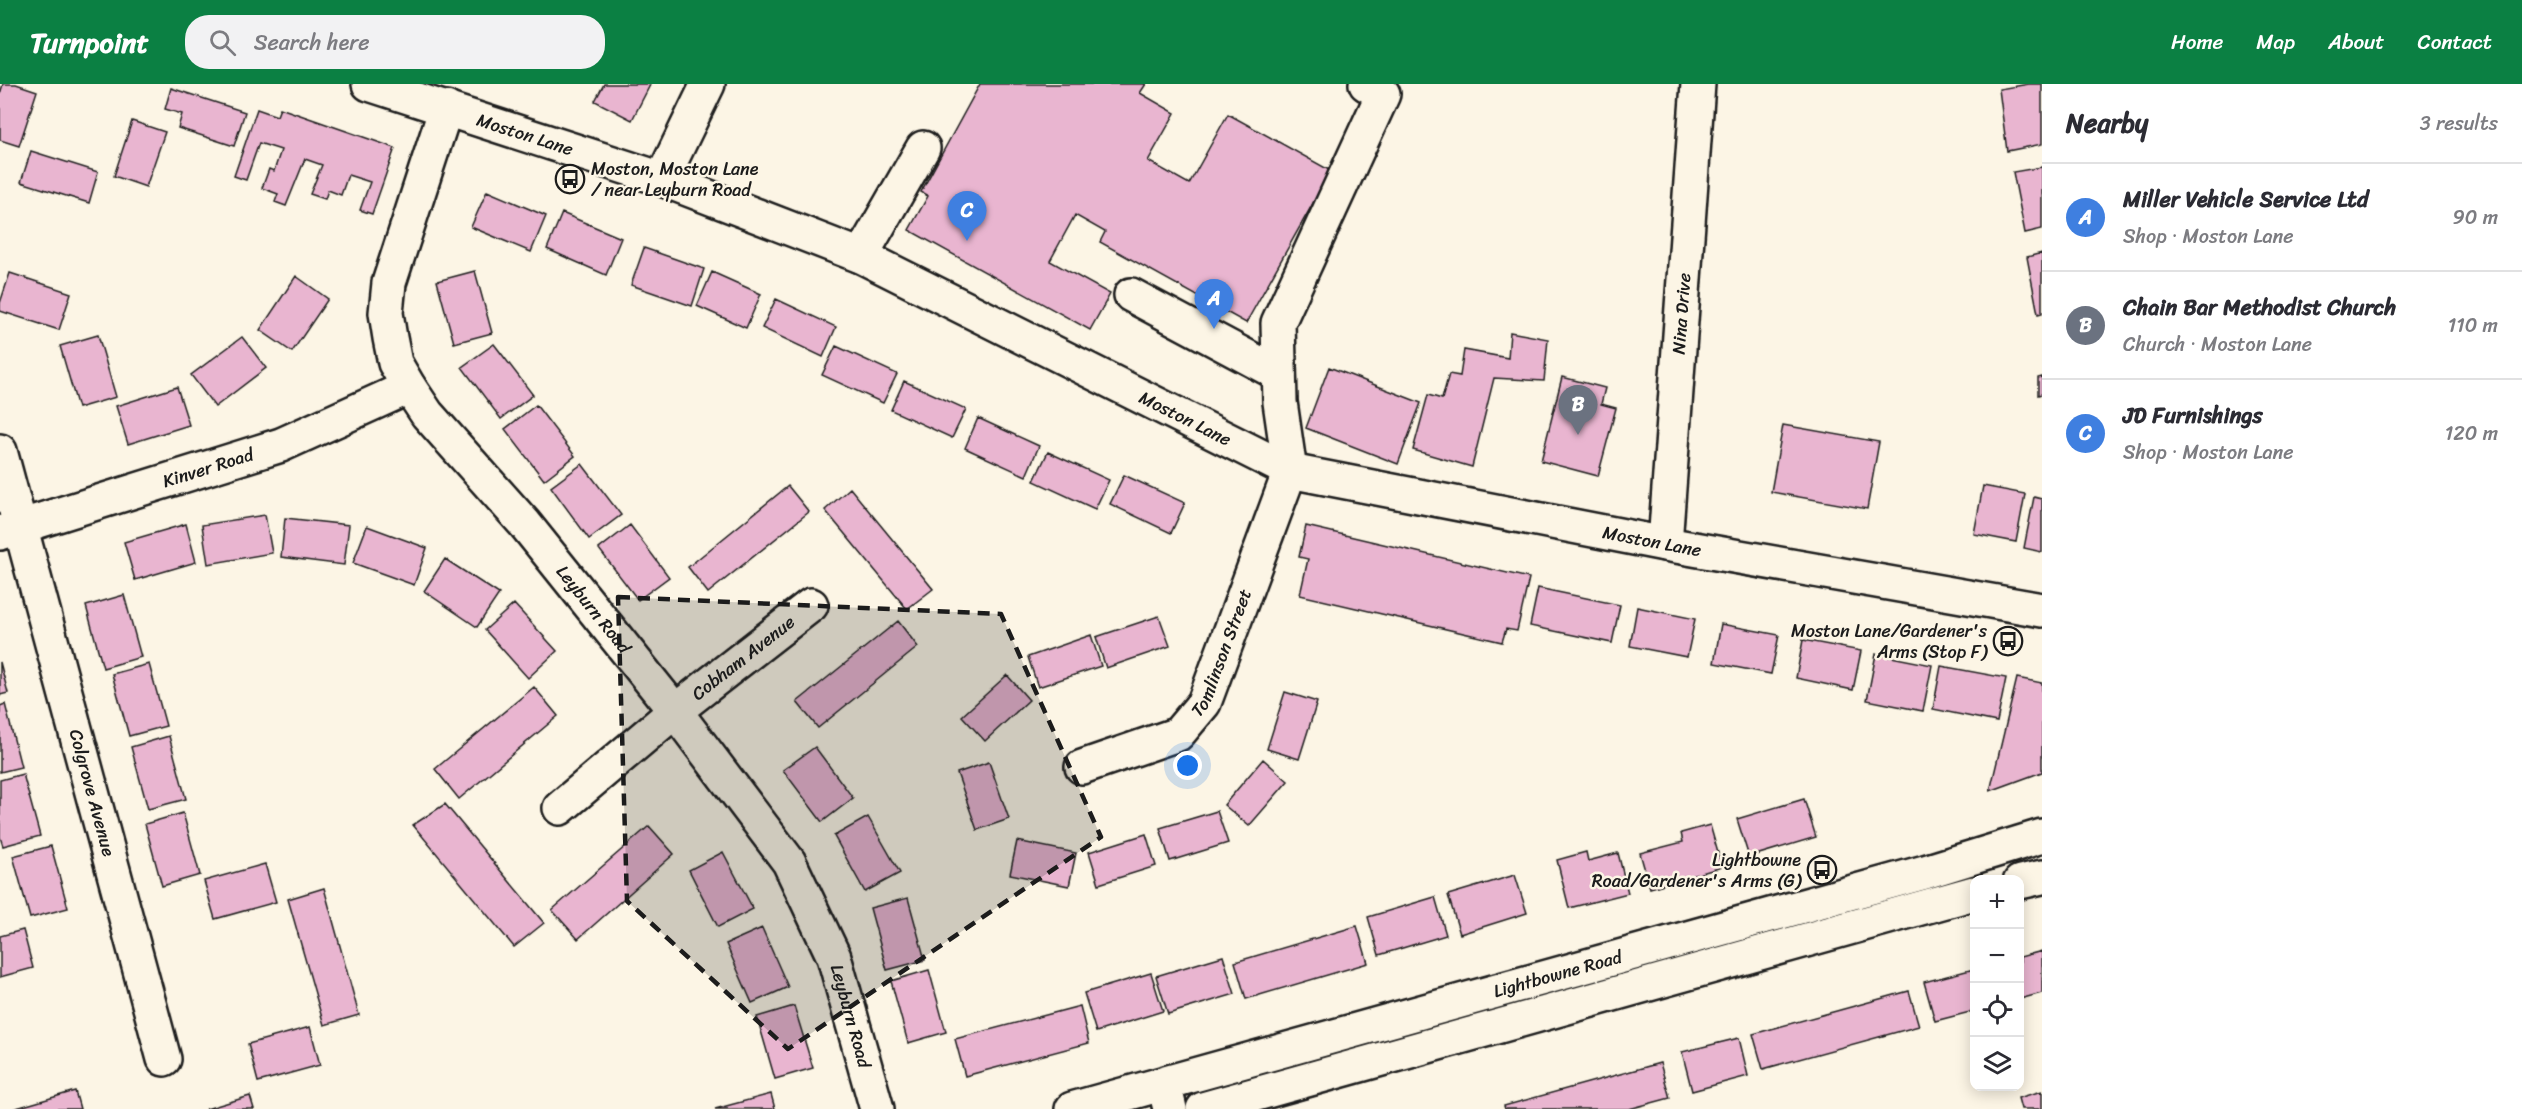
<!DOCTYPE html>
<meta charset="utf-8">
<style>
body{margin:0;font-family:Sriracha,sans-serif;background:#f2f2f3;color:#2b2b33}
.controls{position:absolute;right:18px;bottom:18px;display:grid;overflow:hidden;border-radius:12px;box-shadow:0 3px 15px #0003}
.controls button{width:54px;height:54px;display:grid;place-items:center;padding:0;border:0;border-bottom:2px solid #e1e1e2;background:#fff;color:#2b2b33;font:30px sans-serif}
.you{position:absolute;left:1188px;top:682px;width:21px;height:21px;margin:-15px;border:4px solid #fff;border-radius:50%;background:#1a73e8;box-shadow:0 0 0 9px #1a73e833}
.badge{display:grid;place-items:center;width:39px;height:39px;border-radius:50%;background:#0b8043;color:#fff;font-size:20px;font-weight:700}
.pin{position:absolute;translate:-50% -50px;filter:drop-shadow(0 2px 3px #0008)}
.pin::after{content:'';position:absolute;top:32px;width:21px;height:18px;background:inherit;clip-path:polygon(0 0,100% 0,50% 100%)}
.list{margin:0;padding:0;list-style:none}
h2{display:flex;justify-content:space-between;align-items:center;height:78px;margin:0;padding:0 24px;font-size:26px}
h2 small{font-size:20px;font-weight:400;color:#7c7c81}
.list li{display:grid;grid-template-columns:39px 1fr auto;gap:18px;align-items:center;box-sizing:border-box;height:108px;padding:0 24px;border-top:2px solid #e1e1e2}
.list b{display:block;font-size:22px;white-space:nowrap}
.list p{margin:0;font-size:20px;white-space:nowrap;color:#7c7c81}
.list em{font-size:20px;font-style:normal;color:#7c7c81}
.icon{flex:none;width:33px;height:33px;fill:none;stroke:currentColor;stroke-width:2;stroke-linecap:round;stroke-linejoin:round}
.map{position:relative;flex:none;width:2042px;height:1025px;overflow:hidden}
header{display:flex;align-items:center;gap:36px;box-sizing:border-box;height:84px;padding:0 30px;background:#0b8043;color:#fff}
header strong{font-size:28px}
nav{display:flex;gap:33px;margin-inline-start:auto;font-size:21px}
.search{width:420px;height:54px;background:#f2f2f3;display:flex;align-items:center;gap:15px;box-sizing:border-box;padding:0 21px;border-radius:24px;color:#7c7c81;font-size:22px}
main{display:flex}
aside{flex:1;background:#fff}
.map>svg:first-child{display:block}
</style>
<header>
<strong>Turnpoint</strong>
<div class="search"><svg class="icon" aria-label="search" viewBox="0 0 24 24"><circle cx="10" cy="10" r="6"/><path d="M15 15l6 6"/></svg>Search here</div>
<nav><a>Home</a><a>Map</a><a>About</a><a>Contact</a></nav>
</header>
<main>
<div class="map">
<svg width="2042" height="1025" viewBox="0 0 2042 1025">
<rect width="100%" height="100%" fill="#fcf5e5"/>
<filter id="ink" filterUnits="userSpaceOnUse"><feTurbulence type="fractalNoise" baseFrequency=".0167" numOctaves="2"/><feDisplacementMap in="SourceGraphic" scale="12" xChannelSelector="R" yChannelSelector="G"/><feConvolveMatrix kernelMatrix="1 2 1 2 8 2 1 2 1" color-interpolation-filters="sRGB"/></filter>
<g filter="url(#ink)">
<path fill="#e9b5d0" stroke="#1c1c1c" stroke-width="1.5" d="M 3,0 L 16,0 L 37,7 L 19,62 L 0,56 L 0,10 Z
M 604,0 L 647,0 L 650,1 L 632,36 L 595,17 Z
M 980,0 L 1146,0 L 1140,9 L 1175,29 L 1148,77 L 1189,100 L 1228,30 L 1331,87 L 1246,239 L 1100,158 L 1105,148 L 1075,131 L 1050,177 L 1110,210 L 1090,246 L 909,146 L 928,112 L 921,108 Z
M 2029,0 L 2042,0 L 2042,60 L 2007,67 L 1999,5 Z
M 171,4 L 245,28 L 234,62 L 178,44 L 182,30 L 165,25 Z
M 280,24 L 395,64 L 372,130 L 360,126 L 370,98 L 348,91 L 341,111 L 328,106 L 325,115 L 310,110 L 322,81 L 305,75 L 286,122 L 275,118 L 278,110 L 262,104 L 269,85 L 274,87 L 281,66 L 259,59 L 246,96 L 234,92 L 257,25 L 277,32 Z
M 132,37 L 165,48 L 146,103 L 114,92 Z
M 31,67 L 98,88 L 89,119 L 21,98 Z
M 2042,83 L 2042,145 L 2025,149 L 2013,88 Z
M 487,107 L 546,132 L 531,168 L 471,143 Z
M 562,129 L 621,154 L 606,191 L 547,165 Z
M 644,164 L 704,185 L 692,222 L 631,201 Z
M 2042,169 L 2042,229 L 2038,230 L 2027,173 Z
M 475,187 L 492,249 L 454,259 L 437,197 Z
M 712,188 L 761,210 L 746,244 L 697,222 Z
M 10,189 L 71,209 L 59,246 L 0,227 L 0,219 Z
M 296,192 L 328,215 L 292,268 L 260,246 Z
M 776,215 L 836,243 L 823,273 L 762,244 Z
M 1510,248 L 1548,255 L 1544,297 L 1494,294 L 1472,383 L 1413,366 L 1428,311 L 1442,315 L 1449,290 L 1460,292 L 1464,266 L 1508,274 Z
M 98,251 L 116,313 L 78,324 L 60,262 Z
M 242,253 L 266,284 L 215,323 L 191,291 Z
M 494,260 L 533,311 L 501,335 L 462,283 Z
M 836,262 L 897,290 L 883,319 L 822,291 Z
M 1329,283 L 1421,319 L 1398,380 L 1306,344 Z
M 1562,293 L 1605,304 L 1601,320 L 1616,324 L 1598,392 L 1541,377 Z
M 2042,293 L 2042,310 L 2038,311 L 2038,294 Z
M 904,297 L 966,325 L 952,354 L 891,326 Z
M 177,303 L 189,341 L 128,360 L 116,322 Z
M 536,321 L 575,372 L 544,396 L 505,345 Z
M 978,334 L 1039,362 L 1026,392 L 965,364 Z
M 1783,341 L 1879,358 L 1867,425 L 1771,408 Z
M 1048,368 L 1109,396 L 1095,425 L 1034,397 Z
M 582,380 L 621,431 L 589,455 L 551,403 Z
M 1124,391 L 1185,419 L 1171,449 L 1110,420 Z
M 788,402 L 809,428 L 708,509 L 688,483 Z
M 1983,402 L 2025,410 L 2016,458 L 1974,450 Z
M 850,404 L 933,505 L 907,525 L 825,426 Z
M 2034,413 L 2042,415 L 2042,468 L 2024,464 Z
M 265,431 L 272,469 L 208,480 L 202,441 Z
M 285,434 L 349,441 L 344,481 L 281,473 Z
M 186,440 L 196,478 L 135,496 L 124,458 Z
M 630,441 L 669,493 L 638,516 L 599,465 Z
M 367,442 L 427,464 L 414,501 L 353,479 Z
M 1306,442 L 1529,494 L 1517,547 L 1506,545 L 1502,558 L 1300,511 L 1308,475 L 1299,473 Z
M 445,475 L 499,510 L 477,543 L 424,507 Z
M 1538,504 L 1620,521 L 1612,559 L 1530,542 Z
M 124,511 L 141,573 L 103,584 L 86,522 Z
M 514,520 L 557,567 L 528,594 L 485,546 Z
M 1637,523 L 1695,535 L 1687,573 L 1630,562 Z
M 1159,532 L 1170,562 L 1106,584 L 1096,553 Z
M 898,537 L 918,563 L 818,644 L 797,618 Z
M 1721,540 L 1779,551 L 1771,590 L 1714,579 Z
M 1091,551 L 1101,582 L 1038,603 L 1028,573 Z
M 1803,556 L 1861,567 L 1853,606 L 1796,594 Z
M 1876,570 L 1932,581 L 1923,627 L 1867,616 Z
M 0,578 L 8,609 L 0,611 Z
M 149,580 L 166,642 L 129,652 L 112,590 Z
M 1941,582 L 2006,594 L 1997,638 L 1933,625 Z
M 1007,591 L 1029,616 L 985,657 L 962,632 Z
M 2017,594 L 2042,599 L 2042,688 L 1990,707 Z
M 534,603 L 558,632 L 459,715 L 435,685 Z
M 1285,608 L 1317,618 L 1299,675 L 1267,665 Z
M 5,620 L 21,683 L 0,688 L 0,622 Z
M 169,652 L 186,715 L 148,725 L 131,663 Z
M 815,663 L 853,714 L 822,738 L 783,686 Z
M 1263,675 L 1288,697 L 1249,742 L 1224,721 Z
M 989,678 L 1009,735 L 977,746 L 957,689 Z
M 23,690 L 40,752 L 3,762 L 0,753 L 0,696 Z
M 1804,715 L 1816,753 L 1749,773 L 1737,735 Z
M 445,720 L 544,839 L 514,863 L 413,741 Z
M 1217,727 L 1228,759 L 1170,777 L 1160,744 Z
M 183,729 L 200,791 L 162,802 L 145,740 Z
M 868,733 L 900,789 L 865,808 L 834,752 Z
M 1710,741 L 1722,783 L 1650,804 L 1640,769 L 1683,758 L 1681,749 Z
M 649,742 L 674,770 L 578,855 L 552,826 Z
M 1146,750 L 1156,782 L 1099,800 L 1089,768 Z
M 1017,757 L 1076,769 L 1069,802 L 1010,790 Z
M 51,762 L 68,824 L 30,834 L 13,772 Z
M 723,768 L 753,825 L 718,843 L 689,786 Z
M 1586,768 L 1588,777 L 1618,769 L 1628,809 L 1569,824 L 1557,776 Z
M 265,780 L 276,818 L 215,835 L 204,797 Z
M 1515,791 L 1527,829 L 1460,850 L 1448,811 Z
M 324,804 L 359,931 L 324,941 L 288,815 Z
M 1435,813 L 1446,851 L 1379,871 L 1368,833 Z
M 908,814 L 925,876 L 887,886 L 870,824 Z
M 1357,842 L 1368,879 L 1246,915 L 1235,878 Z
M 762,844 L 788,903 L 752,919 L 726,860 Z
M 23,846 L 33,884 L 0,893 L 0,852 Z
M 2042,867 L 2042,909 L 2020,915 L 2020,873 Z
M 1223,872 L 1235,910 L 1168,930 L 1156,892 Z
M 1974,885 L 1974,927 L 1935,937 L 1924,898 Z
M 929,886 L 946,948 L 908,959 L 891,897 Z
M 1151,889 L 1163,927 L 1096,948 L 1084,909 Z
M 1909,907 L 1919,942 L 1763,985 L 1753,950 Z
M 794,922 L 813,984 L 775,995 L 757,933 Z
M 1080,922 L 1089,959 L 965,992 L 955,955 Z
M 310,943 L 320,981 L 258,998 L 248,960 Z
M 1739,954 L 1748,992 L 1692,1007 L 1682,968 Z
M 1660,979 L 1670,1014 L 1629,1025 L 1505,1025 L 1504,1022 Z
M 75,1007 L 80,1025 L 13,1025 Z
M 2042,1007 L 2042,1025 L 2021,1025 L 2018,1014 Z
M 771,1010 L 775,1025 L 715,1025 Z
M 250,1012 L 254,1025 L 206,1025 Z"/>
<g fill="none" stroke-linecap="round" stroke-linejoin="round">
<g stroke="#1c1c1c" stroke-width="38">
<g id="minor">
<path id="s1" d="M 369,0 L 662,95 L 861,172 L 1290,387 L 1665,460 L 2042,526"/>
<path id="s2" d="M 446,24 L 389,199 L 386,229 L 390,254 L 395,279 L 409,303 L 427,330 L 525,440 L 675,627 L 789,778 L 834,873 L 877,1025"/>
<path d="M 662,95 L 708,0"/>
<path d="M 861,172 L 923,64"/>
<path d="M 1131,211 L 1279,290"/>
<path id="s3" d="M 0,367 L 164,975"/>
<path id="s4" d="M 0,449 L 281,361 L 409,303"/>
<path id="s5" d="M 1665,460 L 1698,0"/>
<path id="s6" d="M 1082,683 L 1178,650 L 1204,619 L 1290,387 L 1280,318 L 1278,239 L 1383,10 L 1366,0"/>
<path id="s7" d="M 560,724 L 675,627 L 811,521"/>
<path d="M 1164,1000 L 1170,1025"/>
</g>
</g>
<g stroke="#1c1c1c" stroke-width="38">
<g id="major">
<path d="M 2020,798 L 2042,793"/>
<path id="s8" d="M 1072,1025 L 1925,788 L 2042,752"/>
<path d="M 1203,1025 L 1974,809"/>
</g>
</g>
<use href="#minor" stroke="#fcf5e5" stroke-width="33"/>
<use href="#major" stroke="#fcf5e5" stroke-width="33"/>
</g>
</g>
<path fill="#1c1c1c" fill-opacity="0.2" stroke="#1c1c1c" stroke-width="4.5" stroke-dasharray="12 8" stroke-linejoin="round" d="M 618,513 L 1001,530 L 1101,753 L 788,965 L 627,817 Z"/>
<defs>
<g id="bus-ring" transform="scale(1.5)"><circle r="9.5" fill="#fcf5e5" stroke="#1c1c1c" stroke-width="1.5"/><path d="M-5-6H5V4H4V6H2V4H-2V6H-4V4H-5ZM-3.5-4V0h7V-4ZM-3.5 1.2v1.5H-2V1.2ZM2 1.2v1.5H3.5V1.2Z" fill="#1c1c1c"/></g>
</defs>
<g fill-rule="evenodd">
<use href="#bus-ring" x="570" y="95"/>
<use href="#bus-ring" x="2008" y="557"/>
<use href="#bus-ring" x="1822" y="786"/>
</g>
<g text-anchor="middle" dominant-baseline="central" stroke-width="5" stroke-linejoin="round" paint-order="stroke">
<g font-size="18" fill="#1c1c1c" stroke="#fcf5e5">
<text stroke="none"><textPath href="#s1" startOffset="164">Moston Lane</textPath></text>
<text stroke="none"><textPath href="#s5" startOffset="231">Nina Drive</textPath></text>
<text stroke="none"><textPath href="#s1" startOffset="884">Moston Lane</textPath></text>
<text stroke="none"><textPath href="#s4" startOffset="218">Kinver Road</textPath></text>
<text stroke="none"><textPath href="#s1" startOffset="1370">Moston Lane</textPath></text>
<text stroke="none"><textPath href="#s2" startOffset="582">Leyburn Road</textPath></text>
<text stroke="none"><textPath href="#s6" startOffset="195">Tomlinson Street</textPath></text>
<text stroke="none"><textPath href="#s7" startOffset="237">Cobham Avenue</textPath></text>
<text stroke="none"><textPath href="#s3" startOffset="354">Colgrove Avenue</textPath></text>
<text stroke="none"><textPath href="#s8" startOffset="504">Lightbowne Road</textPath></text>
<text stroke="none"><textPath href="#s2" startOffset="1068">Leyburn Road</textPath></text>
</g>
<g font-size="18" fill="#1c1c1c" stroke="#fcf5e5" text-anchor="end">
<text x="591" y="85" text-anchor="start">Moston, Moston Lane<tspan x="591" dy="21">/ near Leyburn Road</tspan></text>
<text x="1987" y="547">Moston Lane/Gardener's<tspan x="1987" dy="21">Arms (Stop F)</tspan></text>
<text x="1801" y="776">Lightbowne<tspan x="1801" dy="21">Road/Gardener's Arms (G)</tspan></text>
</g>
</g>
</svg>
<div class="controls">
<button>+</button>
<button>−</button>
<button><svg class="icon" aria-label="locate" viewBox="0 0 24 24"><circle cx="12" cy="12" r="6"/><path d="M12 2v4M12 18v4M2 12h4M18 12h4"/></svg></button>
<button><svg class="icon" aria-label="layers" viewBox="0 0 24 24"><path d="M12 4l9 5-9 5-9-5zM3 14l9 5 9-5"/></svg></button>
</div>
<div class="you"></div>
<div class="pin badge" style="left:1214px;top:245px;background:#3f7fe0">A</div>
<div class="pin badge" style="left:1578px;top:351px;background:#6b7280">B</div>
<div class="pin badge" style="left:967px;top:157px;background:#3f7fe0">C</div>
</div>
<aside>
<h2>Nearby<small>3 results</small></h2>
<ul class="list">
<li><span class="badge" style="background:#3f7fe0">A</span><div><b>Miller Vehicle Service Ltd</b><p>Shop · Moston Lane</p></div><em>90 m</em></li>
<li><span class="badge" style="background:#6b7280">B</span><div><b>Chain Bar Methodist Church</b><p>Church · Moston Lane</p></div><em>110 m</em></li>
<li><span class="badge" style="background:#3f7fe0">C</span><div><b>JD Furnishings</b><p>Shop · Moston Lane</p></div><em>120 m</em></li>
</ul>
</aside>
</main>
